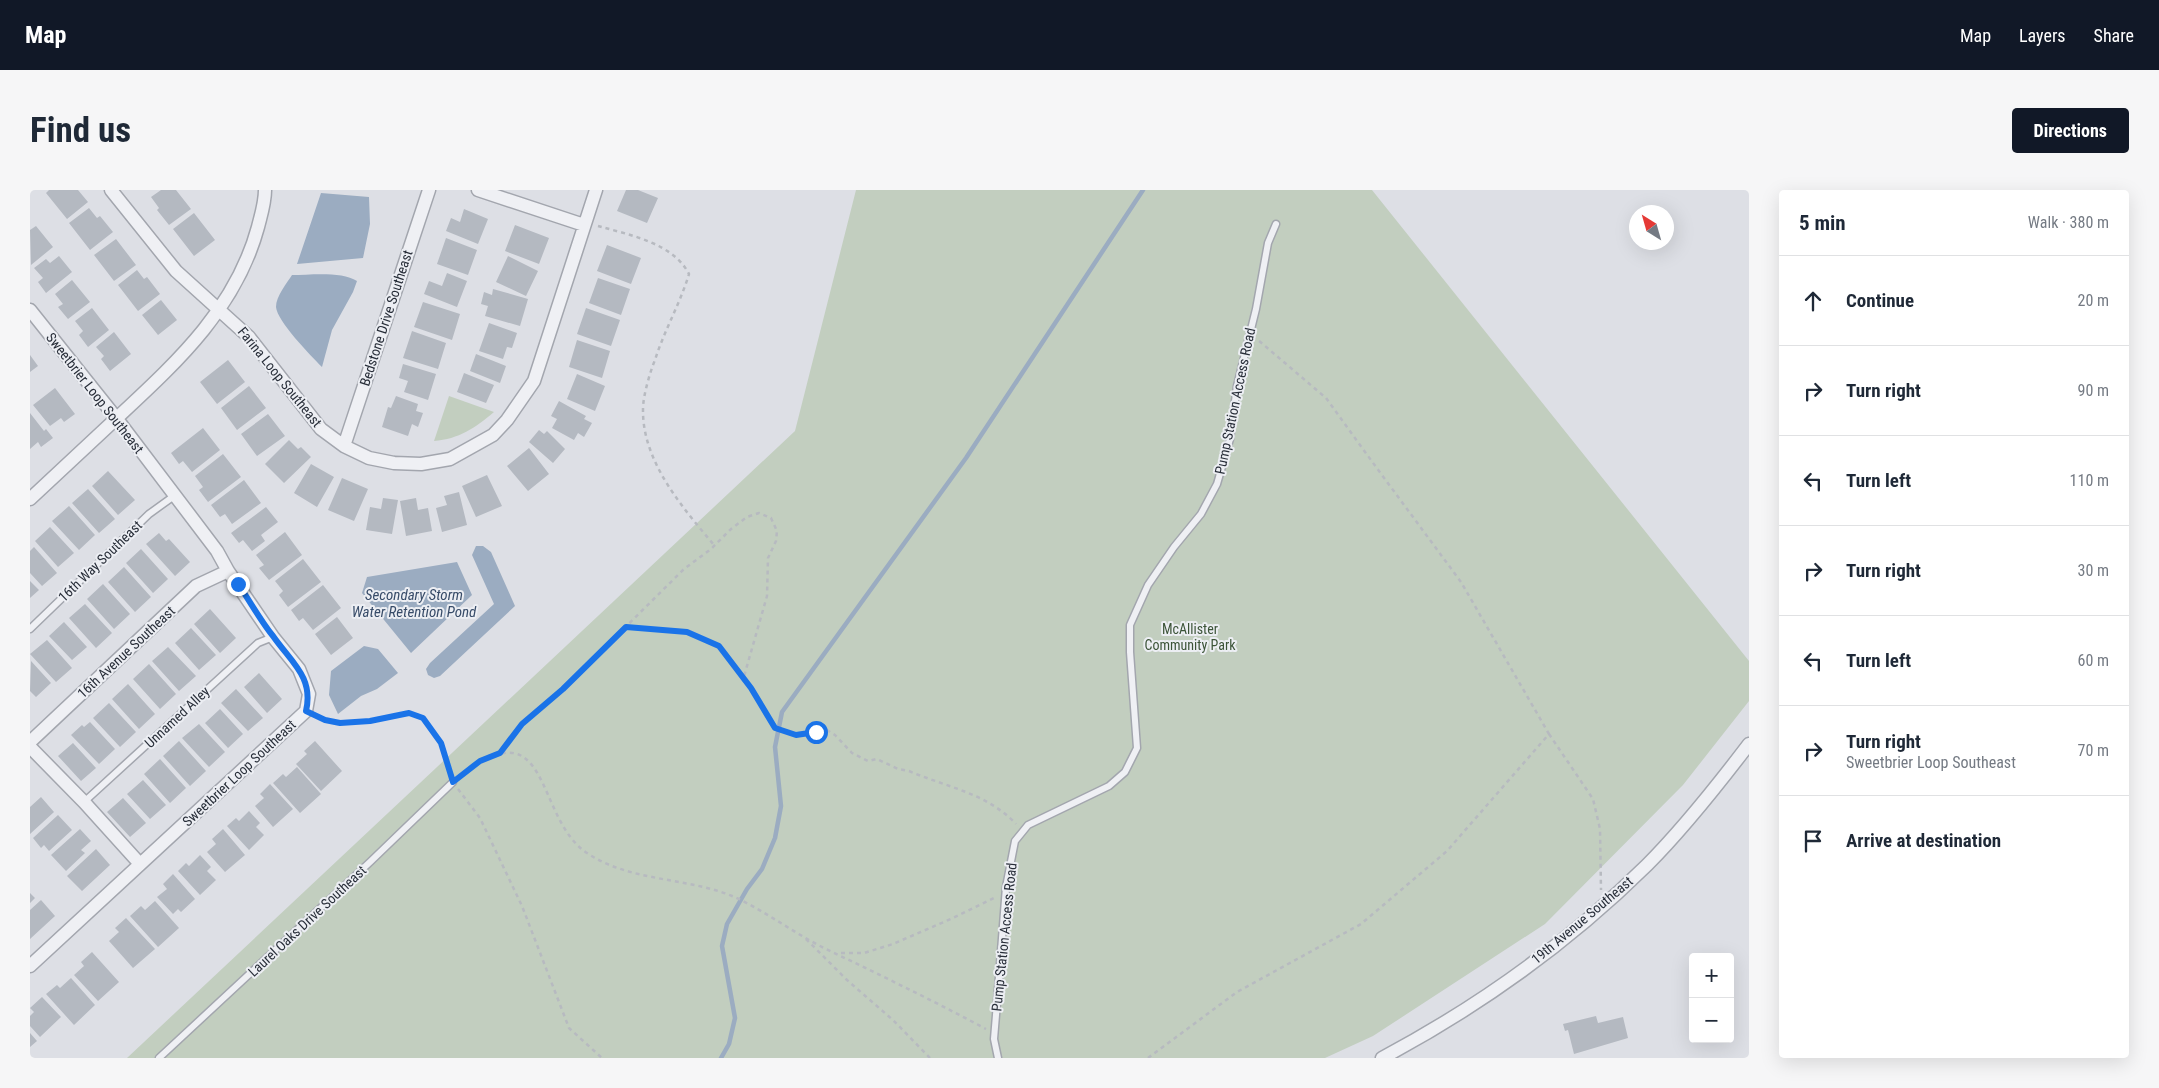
<!DOCTYPE html>
<meta charset="utf-8">
<style>
body{margin:0;font-family:"Roboto Condensed",sans-serif;background:#f6f6f7;color:#1f2937}
.controls{position:absolute;right:15px;bottom:15px;display:grid;overflow:hidden;border-radius:5px;box-shadow:0 5px 20px #0002}
.controls button{width:45px;height:45px;display:grid;place-items:center;padding:0;border:0;border-bottom:1px solid #e0e1e3;background:#fff;color:#1f2937;font:25px sans-serif}
.compass{position:absolute;left:1599px;top:15px;width:45px;height:45px;border-radius:50%;background:#fff;box-shadow:0 5px 20px #0002;rotate:323deg}
.stop{position:absolute;width:15px;height:15px;margin:-11px;border:4px solid #1a73e8;border-radius:50%;background:#fff}
.stop.end{background:#1a73e8;border-color:#fff;box-shadow:0 1px 5px #0008}
.list{margin:0;padding:0;list-style:none}
h2{display:flex;justify-content:space-between;align-items:center;height:65px;margin:0;padding:0 20px;font-size:21px}
h2 small{font-size:16px;font-weight:400;color:#747a83}
.list li{display:grid;grid-template-columns:32px 1fr auto;gap:15px;align-items:center;box-sizing:border-box;height:90px;padding:0 20px;border-top:1px solid #e0e1e3}
.list b{display:block;font-size:19px;white-space:nowrap}
.list p{margin:0;font-size:16px;white-space:nowrap;color:#747a83}
.list em{font-size:16px;font-style:normal;color:#747a83}
.icon{flex:none;width:28px;height:28px;fill:none;stroke:currentColor;stroke-width:2;stroke-linecap:round;stroke-linejoin:round}
.map{position:relative;flex:none;width:1719px;height:868px;overflow:hidden;border-radius:5px}
header{display:flex;align-items:center;gap:30px;box-sizing:border-box;height:70px;padding:0 25px;background:#111827;color:#fff}
header strong{font-size:24px}
nav{display:flex;gap:28px;margin-inline-start:auto;font-size:18px}
.intro{display:flex;align-items:center;justify-content:space-between;box-sizing:border-box;height:120px;padding:0 30px}
h1{margin:0;font-size:35px}
.button{padding:12px 22px;border-radius:5px;background:#111827;color:#fff;font-size:18px;font-weight:700}
main{display:flex;gap:30px;padding:0 30px}
aside{flex:1;background:#fff;border-radius:5px;box-shadow:0 5px 20px #0002}
.map>svg:first-child{display:block}
</style>
<header>
<strong>Map</strong>
<nav><a>Map</a><a>Layers</a><a>Share</a></nav>
</header>
<div class="intro"><h1>Find us</h1><a class="button">Directions</a></div>
<main>
<div class="map">
<svg width="1719" height="868" viewBox="0 0 1719 868">
<rect width="100%" height="100%" fill="#dddfe5"/>
<path fill="#c2cebf" d="M 826,0 L 1342,0 L 1719,471 L 1719,511 L 1653,595 L 1515,734 L 1343,846 L 1295,868 L 97,868 L 765,241 Z
M 419,206 L 464,222 C 445,238 429,249 404,251 Z"/>
<path fill="#9bacc1" d="M 291,3 L 339,7 L 340,34 L 333,68 L 267,74 Z
M 262,85 C 280,85 312,81 327,91 L 323,102 L 302,140 L 292,177 C 281,166 247,131 246,117 C 246,106 257,93 262,85 Z
M 446,356 L 453,356 L 461,362 L 485,416 L 410,486 L 404,488 L 398,485 L 396,479 L 400,473 L 464,414 L 442,365 Z
M 427,372 L 442,405 L 381,463 L 332,403 L 337,387 Z
M 334,456 L 348,459 L 368,483 L 347,499 L 331,506 L 308,524 L 299,505 L 301,481 Z"/>
<g fill="none" stroke-linecap="round" stroke-linejoin="round">
<path stroke="#9bacc1" stroke-width="4.5" d="M 691,868 L 699,854 L 705,828 L 692,756 L 697,734 L 717,699 L 732,679 L 745,648 L 751,616 L 745,557 L 752,522 L 936,268 L 1113,0"/>
</g>
<path fill="#b4b9c1" d="M 19,0 L 48,0 L 58,12 L 37,29 L 16,3 Z
M 131,0 L 146,0 L 161,19 L 139,35 L 127,20 L 129,18 L 121,7 Z
M 596,0 L 608,0 L 628,8 L 617,33 L 587,21 Z
M 59,18 L 67,28 L 70,26 L 83,42 L 60,60 L 39,33 Z
M 434,19 L 458,29 L 448,54 L 416,41 L 421,28 L 430,32 Z
M 164,23 L 185,50 L 164,66 L 143,39 Z
M 485,35 L 519,48 L 509,74 L 475,61 Z
M 6,36 L 23,57 L 1,75 L 0,40 Z
M 416,48 L 447,60 L 438,85 L 407,74 Z
M 86,49 L 106,75 L 84,91 L 64,65 Z
M 577,55 L 611,68 L 601,94 L 567,81 Z
M 29,66 L 42,82 L 16,103 L 8,92 L 13,88 L 4,78 L 16,69 L 20,73 Z
M 478,66 L 508,81 L 496,106 L 466,92 Z
M 107,80 L 114,89 L 117,87 L 130,104 L 108,121 L 88,95 Z
M 417,83 L 437,91 L 427,117 L 394,104 L 399,91 L 412,96 Z
M 568,88 L 600,99 L 591,125 L 559,113 Z
M 42,90 L 60,112 L 38,129 L 28,117 L 33,114 L 25,104 Z
M 463,99 L 498,109 L 490,136 L 455,126 L 458,116 L 451,114 L 454,102 L 462,105 Z
M 131,110 L 147,130 L 128,145 L 112,125 Z
M 393,112 L 430,124 L 422,150 L 384,137 Z
M 62,118 L 79,140 L 58,157 L 49,145 L 53,141 L 45,131 Z
M 556,118 L 590,130 L 581,156 L 547,144 Z
M 459,133 L 487,143 L 482,158 L 477,157 L 473,169 L 449,161 Z
M 382,141 L 416,153 L 408,179 L 373,168 Z
M 84,142 L 101,164 L 80,181 L 71,169 L 74,166 L 66,157 Z
M 547,150 L 580,161 L 572,188 L 539,177 Z
M 446,164 L 476,176 L 470,193 L 440,181 Z
M 0,165 L 8,176 L 0,182 Z
M 198,170 L 215,192 L 187,214 L 170,192 Z
M 373,174 L 406,184 L 398,210 L 374,202 L 378,191 L 369,188 Z
M 434,183 L 464,195 L 456,213 L 427,202 Z
M 547,184 L 575,196 L 565,221 L 537,209 Z
M 219,196 L 236,218 L 207,240 L 191,218 Z
M 25,198 L 45,224 L 34,232 L 31,228 L 20,236 L 3,215 Z
M 366,206 L 388,214 L 386,221 L 393,223 L 388,237 L 382,234 L 378,246 L 352,237 L 358,217 L 361,218 Z
M 529,211 L 556,226 L 554,229 L 562,233 L 554,247 L 548,243 L 544,250 L 522,238 L 527,229 L 521,226 Z
M 0,223 L 14,241 L 16,239 L 23,248 L 11,257 L 8,252 L 0,259 Z
M 238,224 L 255,246 L 227,266 L 211,244 Z
M 173,238 L 190,260 L 162,282 L 153,271 L 149,274 L 141,263 Z
M 509,240 L 514,244 L 517,241 L 535,259 L 523,273 L 499,252 Z
M 259,250 L 268,259 L 271,257 L 281,267 L 254,293 L 235,274 Z
M 499,258 L 519,284 L 498,301 L 477,276 Z
M 193,264 L 211,287 L 178,312 L 169,300 L 173,297 L 165,286 Z
M 281,274 L 304,287 L 287,317 L 264,303 Z
M 78,281 L 105,310 L 88,325 L 62,296 Z
M 457,285 L 472,316 L 446,327 L 432,296 Z
M 312,288 L 338,299 L 324,331 L 298,320 Z
M 214,290 L 231,313 L 202,334 L 195,324 L 190,327 L 181,315 Z
M 58,299 L 85,329 L 69,343 L 42,313 Z
M 429,302 L 437,335 L 412,342 L 406,318 L 417,315 L 414,306 Z
M 353,308 L 368,310 L 362,344 L 336,340 L 340,317 L 351,319 Z
M 386,308 L 388,320 L 398,318 L 402,341 L 376,346 L 370,311 Z
M 39,316 L 65,345 L 49,360 L 22,331 Z
M 236,317 L 248,332 L 231,345 L 235,351 L 222,361 L 213,350 L 209,353 L 201,343 Z
M 20,337 L 44,363 L 28,377 L 5,351 Z
M 255,342 L 272,365 L 239,390 L 229,378 L 234,375 L 226,365 Z
M 129,343 L 136,351 L 139,349 L 160,372 L 145,386 L 116,354 Z
M 4,357 L 27,383 L 12,396 L 0,383 L 0,361 Z
M 111,359 L 138,389 L 123,403 L 96,373 Z
M 273,369 L 291,392 L 258,417 L 249,405 L 253,401 L 245,391 Z
M 94,377 L 121,407 L 105,422 L 78,392 Z
M 0,391 L 9,400 L 0,408 Z
M 73,394 L 100,424 L 84,439 L 57,409 Z
M 293,395 L 311,418 L 283,440 L 273,428 L 269,431 L 261,420 Z
M 55,414 L 82,443 L 66,458 L 39,428 Z
M 180,419 L 206,448 L 190,463 L 164,434 Z
M 307,427 L 323,448 L 301,465 L 285,444 Z
M 34,432 L 57,457 L 42,470 L 19,446 Z
M 161,438 L 186,465 L 169,480 L 145,453 Z
M 17,450 L 42,478 L 26,492 L 0,464 Z
M 138,457 L 166,486 L 149,501 L 122,471 Z
M 1,471 L 21,493 L 6,507 L 0,501 Z
M 119,474 L 146,504 L 130,519 L 103,489 Z
M 229,483 L 252,509 L 237,523 L 214,497 Z
M 98,494 L 125,524 L 109,539 L 82,509 Z
M 206,499 L 233,528 L 218,541 L 191,513 Z
M 79,513 L 106,542 L 90,557 L 63,528 Z
M 190,519 L 213,544 L 198,558 L 175,533 Z
M 60,532 L 85,559 L 69,574 L 41,545 L 52,535 L 54,537 Z
M 169,534 L 195,562 L 179,577 L 152,548 Z
M 149,551 L 176,581 L 160,596 L 133,566 Z
M 285,551 L 312,581 L 291,601 L 266,574 L 277,564 L 274,561 Z
M 43,553 L 66,578 L 51,591 L 28,566 Z
M 130,569 L 156,598 L 140,613 L 114,584 Z
M 267,577 L 291,604 L 270,623 L 243,593 L 253,584 L 256,587 Z
M 113,590 L 136,615 L 120,629 L 97,604 Z
M 240,594 L 263,619 L 243,637 L 225,616 L 234,608 L 230,604 Z
M 11,607 L 24,622 L 0,644 L 0,617 Z
M 93,608 L 116,633 L 100,647 L 77,622 Z
M 219,621 L 230,633 L 226,637 L 234,645 L 219,660 L 197,636 L 206,628 L 209,631 Z
M 28,625 L 42,640 L 19,661 L 14,655 L 11,658 L 3,648 Z
M 50,639 L 61,651 L 51,660 L 55,663 L 36,681 L 21,665 Z
M 193,639 L 215,665 L 195,682 L 177,662 L 186,654 L 182,649 Z
M 66,659 L 80,675 L 52,701 L 37,686 Z
M 170,665 L 181,677 L 177,681 L 186,690 L 170,705 L 148,681 L 156,673 L 159,676 Z
M 143,684 L 165,709 L 151,722 L 148,719 L 143,724 L 127,707 L 137,699 L 133,694 Z
M 0,703 L 5,708 L 0,713 Z
M 11,710 L 25,726 L 0,749 L 0,720 Z
M 125,711 L 149,738 L 128,757 L 100,726 L 111,716 L 115,720 Z
M 96,728 L 125,759 L 103,778 L 79,751 L 89,742 L 85,738 Z
M 62,762 L 89,792 L 68,811 L 44,785 L 54,776 L 51,772 Z
M 41,788 L 65,815 L 44,835 L 16,804 L 27,795 L 30,798 Z
M 12,807 L 31,827 L 10,847 L 0,836 L 0,826 L 4,822 L 0,818 Z
M 1566,826 L 1568,833 L 1593,827 L 1598,848 L 1544,864 L 1538,840 L 1535,841 L 1533,834 Z
M 0,843 L 7,851 L 0,857 Z"/>
<g fill="none" stroke-linecap="round" stroke-linejoin="round">
<g stroke="#a3a6ae" stroke-width="9">
<path id="service" d="M 0,439 L 119,324 L 144,306
M 54,612 L 228,453 L 243,447
M 129,868 L 340,672 L 423,592
M 968,868 L 964,849 L 966,825 L 976,697 L 985,651 L 998,635 L 1079,596 L 1095,582 L 1107,558 L 1100,462 L 1100,435 L 1118,395 L 1144,357 L 1171,324 L 1187,294 L 1200,249 L 1207,196 L 1226,119 L 1238,53 L 1246,34"/>
</g>
<g stroke="#a3a6ae" stroke-width="15">
<path id="minor" d="M 81,0 L 146,81 L 219,147 L 291,239 L 314,256 L 339,268 L 364,273 L 391,274 L 420,269 L 463,245 L 477,230 L 504,191 L 566,0
M 448,0 L 554,35
M 0,120 L 87,229 L 187,361 L 198,381 L 243,447 L 269,479 L 279,504 L 276,521 L 0,776
M 314,256 L 399,0
M 0,309 C 30,281 59,254 89,226 C 148,171 206,118 228,37 C 231,25 235,13 235,0
M 0,552 L 166,396 L 198,381
M 0,557 L 54,612 L 110,674
M 1352,868 C 1448,817 1539,752 1617,675 C 1654,638 1687,596 1719,554"/>
</g>
<path stroke="#b7bac0" stroke-width="2.5" stroke-dasharray="4 4" stroke-linecap="butt" d="M 568,36 C 600,45 643,53 659,84 C 650,114 634,141 625,170 C 620,182 613,206 613,219 C 612,271 652,317 684,355
M 596,437 C 626,439 661,437 687,456 C 698,463 706,480 713,490
M 287,526 L 310,533 L 340,531 L 379,523 L 393,528 L 411,553 L 420,583
M 1519,544 L 1563,609 L 1570,639 L 1571,700
M 470,563 L 492,534 L 533,499 L 654,379 L 681,359 L 701,339 L 717,327 L 729,323 L 741,328 L 747,341 L 746,351 L 738,368 L 737,406 L 713,490 L 721,498 L 745,538 L 766,545 L 797,540 L 805,545 L 822,563 L 838,571 L 847,569 L 868,579 L 879,581 C 916,597 957,603 986,634
M 430,586 C 522,514 504,628 557,663 C 600,692 656,687 702,706 C 734,720 762,742 794,758 C 848,784 902,810 956,839
M 428,599 L 450,628 L 492,716 L 539,838 L 572,868
M 776,749 L 817,790 L 863,830 L 900,868
M 811,763 L 834,763 L 863,754 L 923,728 L 966,707
M 1118,868 L 1207,802 L 1331,734 L 1417,661 L 1519,544 L 1431,392 L 1346,277 L 1296,208 L 1228,150"/>
<use href="#service" stroke="#eff0f4" stroke-width="6"/>
<use href="#minor" stroke="#eff0f4" stroke-width="12"/>
</g>
<g fill="none" stroke-linecap="round" stroke-linejoin="round">
<path stroke="#1a73e8" stroke-width="6" d="M 208,394 C 220,411 230,430 243,446 C 261,472 284,487 276,521 L 295,530 L 310,533 L 340,531 L 379,523 L 393,528 L 411,553 L 423,592 L 450,571 L 470,563 L 492,534 L 533,499 L 596,437 L 657,442 L 689,456 L 721,498 L 745,538 L 766,545 L 786,542"/>
</g>
<g text-anchor="middle" dominant-baseline="central" stroke-width="4" stroke-linejoin="round" paint-order="stroke">
<g font-size="14" fill="#282e39" stroke="#eceef3">
<text transform="translate(356 128) rotate(-72)">Bedstone Drive Southeast</text>
<text transform="translate(250 187) rotate(51)">Farina Loop Southeast</text>
<text transform="translate(65 203) rotate(52)">Sweetbrier Loop Southeast</text>
<text transform="translate(1205 211) rotate(-78)">Pump Station Access Road</text>
<text transform="translate(70 371) rotate(-44)">16th Way Southeast</text>
<text transform="translate(96 462) rotate(-43)">16th Avenue Southeast</text>
<text transform="translate(147 527) rotate(-43)">Unnamed Alley</text>
<text transform="translate(209 583) rotate(-43)">Sweetbrier Loop Southeast</text>
<text transform="translate(1552 730) rotate(-40)">19th Avenue Southeast</text>
<text transform="translate(277 731) rotate(-43)">Laurel Oaks Drive Southeast</text>
<text transform="translate(974 747) rotate(-84)">Pump Station Access Road</text>
</g>
<g font-size="14" fill="#3b5337" stroke="#eceef3">
<text x="1160" y="439">McAllister<tspan x="1160" dy="16">Community Park</tspan></text>
</g>
<g font-size="15" font-style="italic" fill="#374b68" stroke="#eceef3">
<text x="384" y="405">Secondary Storm<tspan x="384" dy="17">Water Retention Pond</tspan></text>
</g>
</g>
</svg>
<div class="controls">
<button>+</button>
<button>−</button>
</div>
<svg class="compass" viewBox="-18 -18 36 36"><path d="M0-13l5 13h-10z" fill="#e53935"/><path d="M0 13l5-13h-10z" fill="#747a83"/></svg>
<div class="stop" style="left:786px;top:542px"></div>
<div class="stop end" style="left:208px;top:394px"></div>
</div>
<aside>
<h2>5 min<small>Walk · 380 m</small></h2>
<ul class="list">
<li><svg class="icon" aria-label="ahead" viewBox="0 0 24 24"><path d="M12 20V5M6 11l6-6 6 6"/></svg><div><b>Continue</b></div><em>20 m</em></li>
<li><svg class="icon" aria-label="right" viewBox="0 0 24 24"><path d="M7 20v-9h11M14 6l5 5-5 5"/></svg><div><b>Turn right</b></div><em>90 m</em></li>
<li><svg class="icon" aria-label="left" viewBox="0 0 24 24"><path d="M17 20v-9H6M10 6l-5 5 5 5"/></svg><div><b>Turn left</b></div><em>110 m</em></li>
<li><svg class="icon" aria-label="right" viewBox="0 0 24 24"><path d="M7 20v-9h11M14 6l5 5-5 5"/></svg><div><b>Turn right</b></div><em>30 m</em></li>
<li><svg class="icon" aria-label="left" viewBox="0 0 24 24"><path d="M17 20v-9H6M10 6l-5 5 5 5"/></svg><div><b>Turn left</b></div><em>60 m</em></li>
<li><svg class="icon" aria-label="right" viewBox="0 0 24 24"><path d="M7 20v-9h11M14 6l5 5-5 5"/></svg><div><b>Turn right</b><p>Sweetbrier Loop Southeast</p></div><em>70 m</em></li>
<li><svg class="icon" aria-label="arrive" viewBox="0 0 24 24"><path d="M6 21V4h12l-3 4 3 4H6"/></svg><div><b>Arrive at destination</b></div></li>
</ul>
</aside>
</main>
